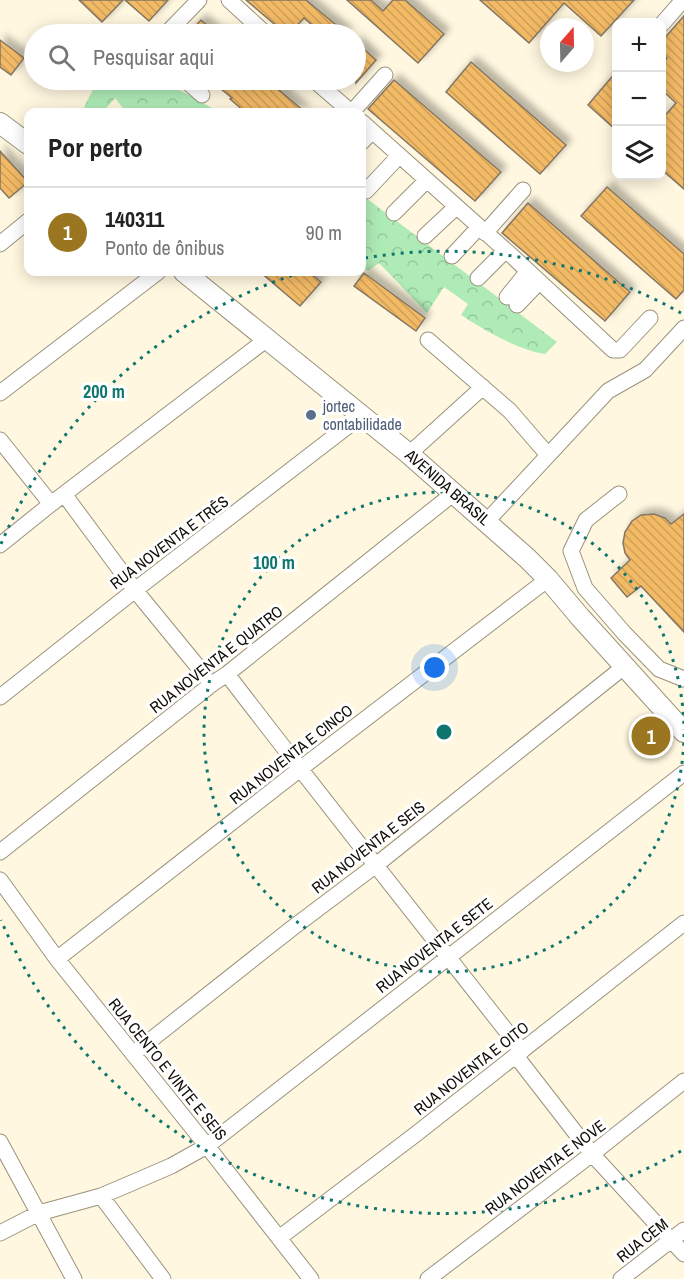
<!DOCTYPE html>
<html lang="pt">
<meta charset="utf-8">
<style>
body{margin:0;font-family:"Archivo Narrow",sans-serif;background:#f6f6f6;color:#222}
.controls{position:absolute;right:18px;top:18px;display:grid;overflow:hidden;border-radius:12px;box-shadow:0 3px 15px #0003}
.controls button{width:54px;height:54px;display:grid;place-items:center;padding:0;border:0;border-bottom:2px solid #e0e0e0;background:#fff;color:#222;font:30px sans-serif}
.compass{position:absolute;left:540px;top:18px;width:54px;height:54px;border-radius:50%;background:#fff;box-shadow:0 3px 15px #0003;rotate:20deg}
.you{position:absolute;left:435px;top:668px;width:21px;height:21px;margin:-15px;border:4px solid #fff;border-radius:50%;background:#1a73e8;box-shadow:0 0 0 9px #1a73e833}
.badge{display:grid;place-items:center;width:39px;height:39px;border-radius:50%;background:#9a7621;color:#fff;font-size:20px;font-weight:700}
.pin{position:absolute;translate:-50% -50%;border:3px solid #fff;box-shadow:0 2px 6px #0006}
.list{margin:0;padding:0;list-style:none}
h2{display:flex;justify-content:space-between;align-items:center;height:78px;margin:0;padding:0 24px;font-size:26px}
h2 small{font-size:20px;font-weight:400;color:#767676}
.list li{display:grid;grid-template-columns:39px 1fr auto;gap:18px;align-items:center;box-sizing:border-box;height:90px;padding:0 24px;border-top:2px solid #e0e0e0}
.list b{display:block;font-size:22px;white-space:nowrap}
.list p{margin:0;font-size:20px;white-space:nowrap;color:#767676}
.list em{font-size:20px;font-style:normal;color:#767676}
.icon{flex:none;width:33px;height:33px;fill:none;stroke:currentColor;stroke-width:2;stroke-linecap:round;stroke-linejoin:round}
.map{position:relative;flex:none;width:684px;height:1279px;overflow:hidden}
.search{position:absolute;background:#fff;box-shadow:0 3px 15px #0003;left:24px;top:24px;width:342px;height:66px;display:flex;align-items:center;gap:15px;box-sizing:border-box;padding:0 21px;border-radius:33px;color:#767676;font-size:22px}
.panel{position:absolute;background:#fff;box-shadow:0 3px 15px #0003;left:24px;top:108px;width:342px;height:168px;border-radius:12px}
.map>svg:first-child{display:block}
</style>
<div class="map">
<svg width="684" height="1279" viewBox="0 0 684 1279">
<defs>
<pattern id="forest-crowns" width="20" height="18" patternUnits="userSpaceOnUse" patternTransform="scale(1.5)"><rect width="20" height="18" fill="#afebb6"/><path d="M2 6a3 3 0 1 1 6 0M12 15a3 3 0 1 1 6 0" fill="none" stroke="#96c89b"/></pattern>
<pattern id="building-back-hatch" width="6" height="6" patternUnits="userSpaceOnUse" patternTransform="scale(1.5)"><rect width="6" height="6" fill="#f3ba66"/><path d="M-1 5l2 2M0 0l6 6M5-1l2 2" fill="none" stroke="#cf9f57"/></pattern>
<filter id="shadow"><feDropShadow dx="5.5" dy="-5.5" stdDeviation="3" flood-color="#0004"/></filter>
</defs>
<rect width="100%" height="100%" fill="#fff7df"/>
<path fill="url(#forest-crowns)" d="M 98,80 L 162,80 L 219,112 L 126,112 L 115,98 L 103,112 L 90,112 L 84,107 Z
M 362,195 L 557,342 L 545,354 C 518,350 484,330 461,315 L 468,304 L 444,287 L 427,313 L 379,263 L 368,271 L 362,267 Z"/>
<path fill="url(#building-back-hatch)" stroke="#847663" stroke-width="1.5" filter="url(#shadow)" d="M 79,0 L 123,0 L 102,22 Z
M 125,0 L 168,0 L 149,21 Z
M 246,0 L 306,0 L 347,34 L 318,34 L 320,32 L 304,18 L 289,34 L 286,34 Z
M 347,0 L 371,0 L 383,11 L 393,0 L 405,0 L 444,34 L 418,63 Z
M 480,0 L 634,0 L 601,36 L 564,3 L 529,43 Z
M 684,16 L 684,189 L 662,170 L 662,119 L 676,103 L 662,90 L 662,65 L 667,58 L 662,54 L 662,41 Z
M 201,20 L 218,34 L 188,34 Z
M 0,40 L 24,58 L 11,75 L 0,67 Z
M 356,42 L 376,60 L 356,83 Z
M 471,62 L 566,145 L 540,174 L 446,92 Z
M 616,72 L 616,130 L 588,105 Z
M 210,80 L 267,80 L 305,112 L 245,112 L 230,99 L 232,98 Z
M 394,80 L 501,172 L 475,201 L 368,109 Z
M 0,151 L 28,182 L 9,198 L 0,188 Z
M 607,187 L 684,254 L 684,290 L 676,299 L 581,216 Z
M 528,203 L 630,292 L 605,321 L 502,233 Z
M 260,272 L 309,272 L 321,282 L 300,306 Z
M 364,273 L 425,318 L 416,331 L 354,286 Z
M 654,514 L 665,518 L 671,524 L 684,514 L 684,632 L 641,586 L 627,597 L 611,578 L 630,560 L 625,553 L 623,543 L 625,532 L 632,521 L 641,515 Z"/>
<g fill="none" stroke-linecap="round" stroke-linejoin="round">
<g stroke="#9a937d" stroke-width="17">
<path id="minor" d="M 229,0 L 266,34
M 662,24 L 683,0
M 166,34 L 199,0
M 185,80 L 202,95
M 314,80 L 351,112
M 352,112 L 385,75
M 362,122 L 512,256 L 613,350 L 620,350 L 650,318
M 362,142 L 372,131
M 366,191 L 399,156
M 394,213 L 427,180
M 485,233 L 523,190
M 425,236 L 456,207
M 0,244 L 28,221
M 452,256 L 479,227
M 478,278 L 505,251
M 507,297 L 528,271
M 517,305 L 539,282
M 428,340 L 510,411 L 548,455
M 0,393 L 158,272
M 0,440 L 51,504
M 409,454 L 483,387
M 64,494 L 135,590 L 212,684
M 619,494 L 586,520 L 571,551 L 585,588 L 624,633 L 659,669 L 684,679
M 487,521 L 608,391 L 645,370 L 684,328
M 0,545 L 51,504 L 267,339
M 227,674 C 324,801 424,926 522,1051
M 0,697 L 135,590 L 361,416
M 0,852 L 212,684 L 227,674 L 454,493
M 0,880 L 57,959 L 207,1146 L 311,1279
M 57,959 L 300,769 L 548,579
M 133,1054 L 291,929 L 376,865 L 625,666
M 516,1056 L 592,1154 L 684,1254
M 0,1142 L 74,1279
M 101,1196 L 163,1279
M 0,1233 L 39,1213 L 101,1196 L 134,1182 L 171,1166 L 207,1146 L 684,773
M 279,1238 L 416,1134 L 684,923
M 428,1279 L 592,1154 L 684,1081
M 621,1279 L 684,1230"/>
</g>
<g stroke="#9a937d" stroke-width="22">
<path id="major" d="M 0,123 L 28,144
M 184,272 L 409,454 L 527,558 L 548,579 L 580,617 L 684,732"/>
</g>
<use href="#minor" stroke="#fff" stroke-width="15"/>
<use href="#major" stroke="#fff" stroke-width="20"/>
</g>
<g fill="none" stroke="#0f766e" stroke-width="3" stroke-dasharray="3 6">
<path d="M684 734A240 240 0 1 1 684 730"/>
<path d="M681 1151A481 481 0 0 1 1 920M1 544A481 481 0 0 1 303 272M365 258A481 481 0 0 1 681 313"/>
</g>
<circle fill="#5c6f8a" stroke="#fff" stroke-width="2" cx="311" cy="415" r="6"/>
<g text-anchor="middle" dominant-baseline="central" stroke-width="6" stroke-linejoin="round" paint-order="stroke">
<g font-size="16" fill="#4e5e75" stroke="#fff" text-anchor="start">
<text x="323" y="406">jortec<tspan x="323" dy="18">contabilidade</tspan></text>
</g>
<g font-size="16" fill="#100e06" stroke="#fff">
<text transform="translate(448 487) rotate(41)">AVENIDA BRASIL</text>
<text transform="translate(169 542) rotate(-37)">RUA NOVENTA E TRÊS</text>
<text transform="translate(216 659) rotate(-38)">RUA NOVENTA E QUATRO</text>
<text transform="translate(291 754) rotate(-38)">RUA NOVENTA E CINCO</text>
<text transform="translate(368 847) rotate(-38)">RUA NOVENTA E SEIS</text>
<text transform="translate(434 945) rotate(-38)">RUA NOVENTA E SETE</text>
<text transform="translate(471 1068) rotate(-38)">RUA NOVENTA E OITO</text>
<text transform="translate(168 1069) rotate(51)">RUA CENTO E VINTE E SEIS</text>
<text transform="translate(545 1167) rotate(-37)">RUA NOVENTA E NOVE</text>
<text transform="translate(642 1240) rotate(-38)">RUA CEM</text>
</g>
</g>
<circle cx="444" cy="732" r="9" fill="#0f766e" stroke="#fff" stroke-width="3"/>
<g font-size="18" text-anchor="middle" font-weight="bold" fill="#0f766e" stroke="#fff" stroke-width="6" stroke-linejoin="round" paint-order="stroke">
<text x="104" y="398">200 m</text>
<text x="274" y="569">100 m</text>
</g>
</svg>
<div class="controls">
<button>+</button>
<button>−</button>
<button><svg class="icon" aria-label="layers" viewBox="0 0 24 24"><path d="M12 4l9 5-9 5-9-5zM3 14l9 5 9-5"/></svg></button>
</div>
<svg class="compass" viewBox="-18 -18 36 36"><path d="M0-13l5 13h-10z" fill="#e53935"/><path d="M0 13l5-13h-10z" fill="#767676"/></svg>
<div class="you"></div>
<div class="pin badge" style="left:651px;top:736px">1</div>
<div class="search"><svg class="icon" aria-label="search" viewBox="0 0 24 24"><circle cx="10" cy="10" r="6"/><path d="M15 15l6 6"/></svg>Pesquisar aqui</div>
<section class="panel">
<h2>Por perto<small></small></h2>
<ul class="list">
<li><span class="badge">1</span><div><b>140311</b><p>Ponto de ônibus</p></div><em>90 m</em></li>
</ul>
</section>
</div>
